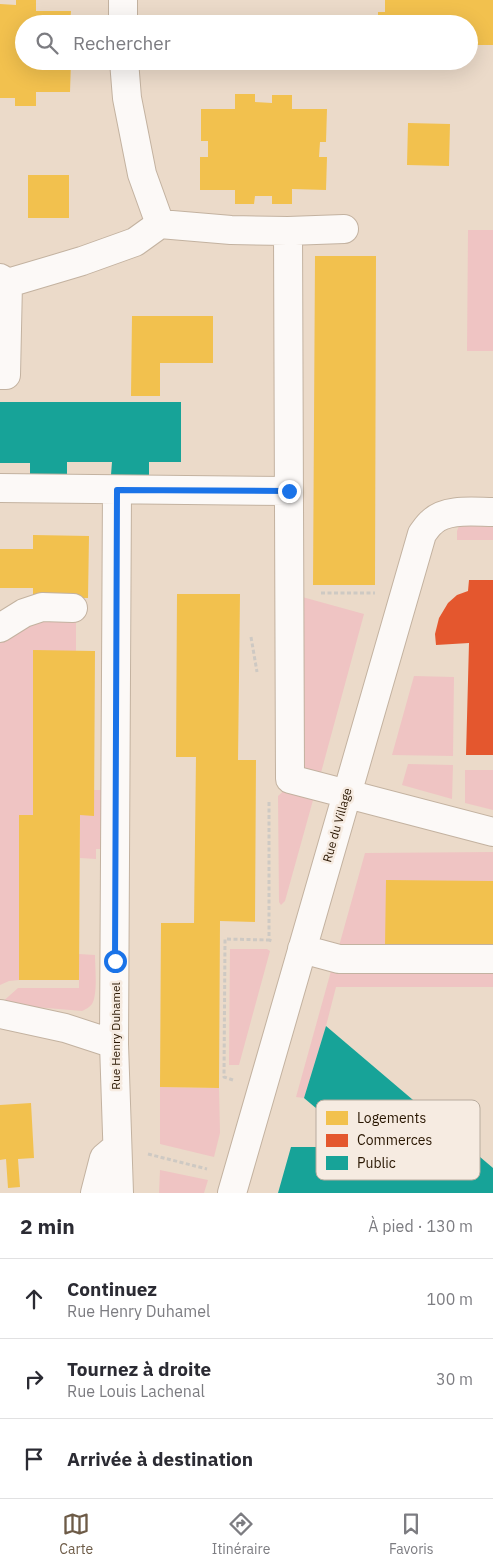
<!DOCTYPE html>
<html lang="fr">
<meta charset="utf-8">
<style>
body{margin:0;font-family:"IBM Plex Sans",sans-serif;background:#f2f2f3;color:#2b2b33}
.stop{position:absolute;width:15px;height:15px;margin:-11px;border:4px solid #1a73e8;border-radius:50%;background:#fff}
.stop.end{background:#1a73e8;border-color:#fff;box-shadow:0 1px 5px #0008}
.list{margin:0;padding:0;list-style:none}
h2{display:flex;justify-content:space-between;align-items:center;height:65px;margin:0;padding:0 20px;font-size:21px}
h2 small{font-size:16px;font-weight:400;color:#7c7c81}
.list li{display:grid;grid-template-columns:32px 1fr auto;gap:15px;align-items:center;box-sizing:border-box;height:80px;padding:0 20px;border-top:1px solid #e1e1e2}
.list b{display:block;font-size:19px;white-space:nowrap}
.list p{margin:0;font-size:16px;white-space:nowrap;color:#7c7c81}
.list em{font-size:16px;font-style:normal;color:#7c7c81}
.icon{flex:none;width:28px;height:28px;fill:none;stroke:currentColor;stroke-width:2;stroke-linecap:round;stroke-linejoin:round}
.map{position:relative;flex:none;width:493px;height:1193px;overflow:hidden}
.search{position:absolute;background:#fff;box-shadow:0 5px 20px #0002;left:15px;right:15px;top:15px;height:55px;display:flex;align-items:center;gap:12px;box-sizing:border-box;padding:0 18px;border-radius:28px;color:#7c7c81;font-size:19px}
.sheet{height:305px;background:#fff}
nav{display:flex;justify-content:space-around;align-items:center;box-sizing:border-box;height:70px;border-top:1px solid #e1e1e2;background:#fff;font-size:14px;color:#7c7c81}
nav a{display:grid;justify-items:center;gap:2px}
nav .on{color:#6d5b47}
.map>svg:first-child{display:block}
</style>
<div class="map">
<svg width="493" height="1193" viewBox="0 0 493 1193">
<rect width="100%" height="100%" fill="#ebdac9"/>
<path fill="#efc4c3" d="M 468,230 L 493,230 L 493,351 L 467,351 Z
M 460,523 L 493,523 L 493,540 L 457,540 L 457,531 Z
M 295,595 L 364,614 L 319,780 L 295,773 Z
M 76,613 L 76,651 L 33,651 L 33,815 L 19,816 L 19,980 L 9,981 L 0,985 L 0,634 L 16,623 Z
M 414,676 L 454,677 L 453,756 L 392,755 Z
M 408,764 L 453,765 L 452,799 L 402,785 Z
M 465,770 L 493,770 L 493,810 L 465,803 Z
M 289,786 L 315,793 L 285,901 L 281,905 L 279,902 L 278,796 Z
M 94,790 L 109,790 L 109,849 L 96,849 L 96,859 L 80,858 L 80,815 L 94,815 Z
M 493,852 L 493,881 L 385,946 L 339,946 L 365,853 Z
M 230,949 L 267,949 L 270,951 L 239,1065 L 229,1065 Z
M 79,954 L 95,955 C 95,967 98,994 92,1004 C 90,1007 86,1009 82,1011 L 0,1004 L 18,988 L 79,988 Z
M 331,971 L 493,972 L 493,987 L 336,987 L 326,1026 L 304,1098 L 296,1097 Z
M 160,1087 L 219,1088 L 220,1133 L 214,1157 L 160,1144 Z
M 160,1170 L 208,1180 L 204,1193 L 159,1193 Z"/>
<path fill="#f2c14e" d="M 16,0 L 36,0 L 36,11 L 71,11 L 70,24 L 24,24 L 24,61 L 71,61 L 70,92 L 36,92 L 36,106 L 15,106 L 15,98 L 0,98 L 0,4 L 16,5 Z
M 385,0 L 493,0 L 493,45 L 469,45 L 469,24 L 378,24 L 378,12 L 385,12 Z
M 235,94 L 255,94 L 255,102 L 272,103 L 272,95 L 292,95 L 292,109 L 327,109 L 326,142 L 320,142 L 319,157 L 327,157 L 326,190 L 292,189 L 292,204 L 272,204 L 272,196 L 255,196 L 254,204 L 235,204 L 235,190 L 200,190 L 200,157 L 208,157 L 208,141 L 201,141 L 201,109 L 235,109 Z
M 408,123 L 450,124 L 449,166 L 407,165 Z
M 28,175 L 69,175 L 69,218 L 28,218 Z
M 315,256 L 376,256 L 375,585 L 313,585 Z
M 132,316 L 213,316 L 213,363 L 160,363 L 160,396 L 131,396 Z
M 33,535 L 89,536 L 88,598 L 33,597 L 33,588 L 0,588 L 0,549 L 33,549 Z
M 177,594 L 240,594 L 238,760 L 256,760 L 255,922 L 220,921 L 219,1088 L 160,1087 L 161,923 L 194,923 L 196,757 L 176,757 Z
M 33,650 L 95,651 L 94,816 L 80,815 L 79,980 L 19,980 L 19,815 L 33,815 Z
M 386,880 L 493,881 L 493,948 L 385,946 Z
M 31,1103 L 34,1158 L 18,1159 L 20,1187 L 8,1188 L 6,1159 L 0,1160 L 0,1105 Z"/>
<path fill="#e4572e" d="M 469,580 L 493,580 L 493,755 L 466,755 L 469,643 L 436,645 L 435,634 L 439,618 L 448,603 L 457,595 L 468,591 Z"/>
<path fill="#17a398" d="M 0,402 L 181,402 L 181,462 L 149,462 L 149,475 L 111,475 L 112,462 L 67,462 L 67,475 L 30,475 L 30,463 L 0,463 Z
M 326,1026 L 493,1168 L 493,1193 L 278,1193 L 291,1147 L 317,1147 L 336,1125 L 304,1098 Z"/>
<g fill="none" stroke-linecap="round" stroke-linejoin="round">
<g stroke="#c3b2a0" stroke-width="30">
<path id="street" d="M 123,24 L 123,0
M 124,61 L 127,98 L 142,174 L 160,224
M 288,231 L 290,779 L 493,832
M 0,278 L 8,283 L 6,375 L 0,375
M 8,283 L 82,261 L 135,242 L 160,224 L 231,230 L 288,231 L 344,229
M 0,488 L 289,491
M 117,490 L 114,1044 L 119,1193
M 0,628 L 24,613 L 42,607 L 73,608
M 302,949 L 339,959 L 493,959
M 0,1014 L 65,1028 L 114,1044
M 95,1193 L 104,1158 L 117,1147
M 232,1193 L 422,534 C 425,530 428,525 432,522 C 446,508 475,512 493,512"/>
</g>
<path stroke="#cec9c3" stroke-width="3" stroke-dasharray="4 2.5" stroke-linecap="butt" d="M 321,593 L 375,593
M 251,637 L 257,672
M 269,802 L 269,940 L 272,941
M 233,1080 L 224,1077 L 225,939 L 269,940
M 148,1154 L 207,1169"/>
<use href="#street" stroke="#fcf9f7" stroke-width="28"/>
</g>
<g fill="none" stroke-linecap="round" stroke-linejoin="round">
<path stroke="#1a73e8" stroke-width="6" d="M 115,961 L 117,490 L 289,491"/>
</g>
<g text-anchor="middle" dominant-baseline="central" stroke-width="5" stroke-linejoin="round" paint-order="stroke">
<g font-size="12" fill="#291601" stroke="#f6ebe1">
<text transform="translate(337 825) rotate(-74)">Rue du Village</text>
<text transform="translate(115 1036) rotate(-90)">Rue Henry Duhamel</text>
</g>
</g>
<rect x="316" y="1100" width="164" height="80" rx="8" fill="#f6ebe1" stroke="#b8ab9e" stroke-width="1"/>
<rect x="326" y="1111" width="22" height="14" fill="#f2c14e"/>
<rect x="326" y="1134" width="22" height="13" fill="#e4572e"/>
<rect x="326" y="1156" width="22" height="14" fill="#17a398"/>
<g font-size="14" fill="#291601">
<text x="357" y="1123">Logements</text>
<text x="357" y="1145">Commerces</text>
<text x="357" y="1168">Public</text>
</g>
</svg>
<div class="stop" style="left:115px;top:961px"></div>
<div class="stop end" style="left:289px;top:491px"></div>
<div class="search"><svg class="icon" aria-label="search" viewBox="0 0 24 24"><circle cx="10" cy="10" r="6"/><path d="M15 15l6 6"/></svg>Rechercher</div>
</div>
<section class="sheet">
<h2>2 min<small>À pied · 130 m</small></h2>
<ul class="list">
<li><svg class="icon" aria-label="ahead" viewBox="0 0 24 24"><path d="M12 20V5M6 11l6-6 6 6"/></svg><div><b>Continuez</b><p>Rue Henry Duhamel</p></div><em>100 m</em></li>
<li><svg class="icon" aria-label="right" viewBox="0 0 24 24"><path d="M7 20v-9h11M14 6l5 5-5 5"/></svg><div><b>Tournez à droite</b><p>Rue Louis Lachenal</p></div><em>30 m</em></li>
<li><svg class="icon" aria-label="arrive" viewBox="0 0 24 24"><path d="M6 21V4h12l-3 4 3 4H6"/></svg><div><b>Arrivée à destination</b></div></li>
</ul>
</section>
<nav>
<a class="on"><svg class="icon" aria-label="map" viewBox="0 0 24 24"><path d="M3 6l6-2 6 2 6-2v14l-6 2-6-2-6 2zM9 4v14M15 6v14"/></svg>Carte</a>
<a><svg class="icon" aria-label="directions" viewBox="0 0 24 24"><path d="M12 3l9 9-9 9-9-9zM9 14v-3h6M13 9l2 2-2 2"/></svg>Itinéraire</a>
<a><svg class="icon" aria-label="saved" viewBox="0 0 24 24"><path d="M7 4h10v16l-5-4-5 4z"/></svg>Favoris</a>
</nav>
